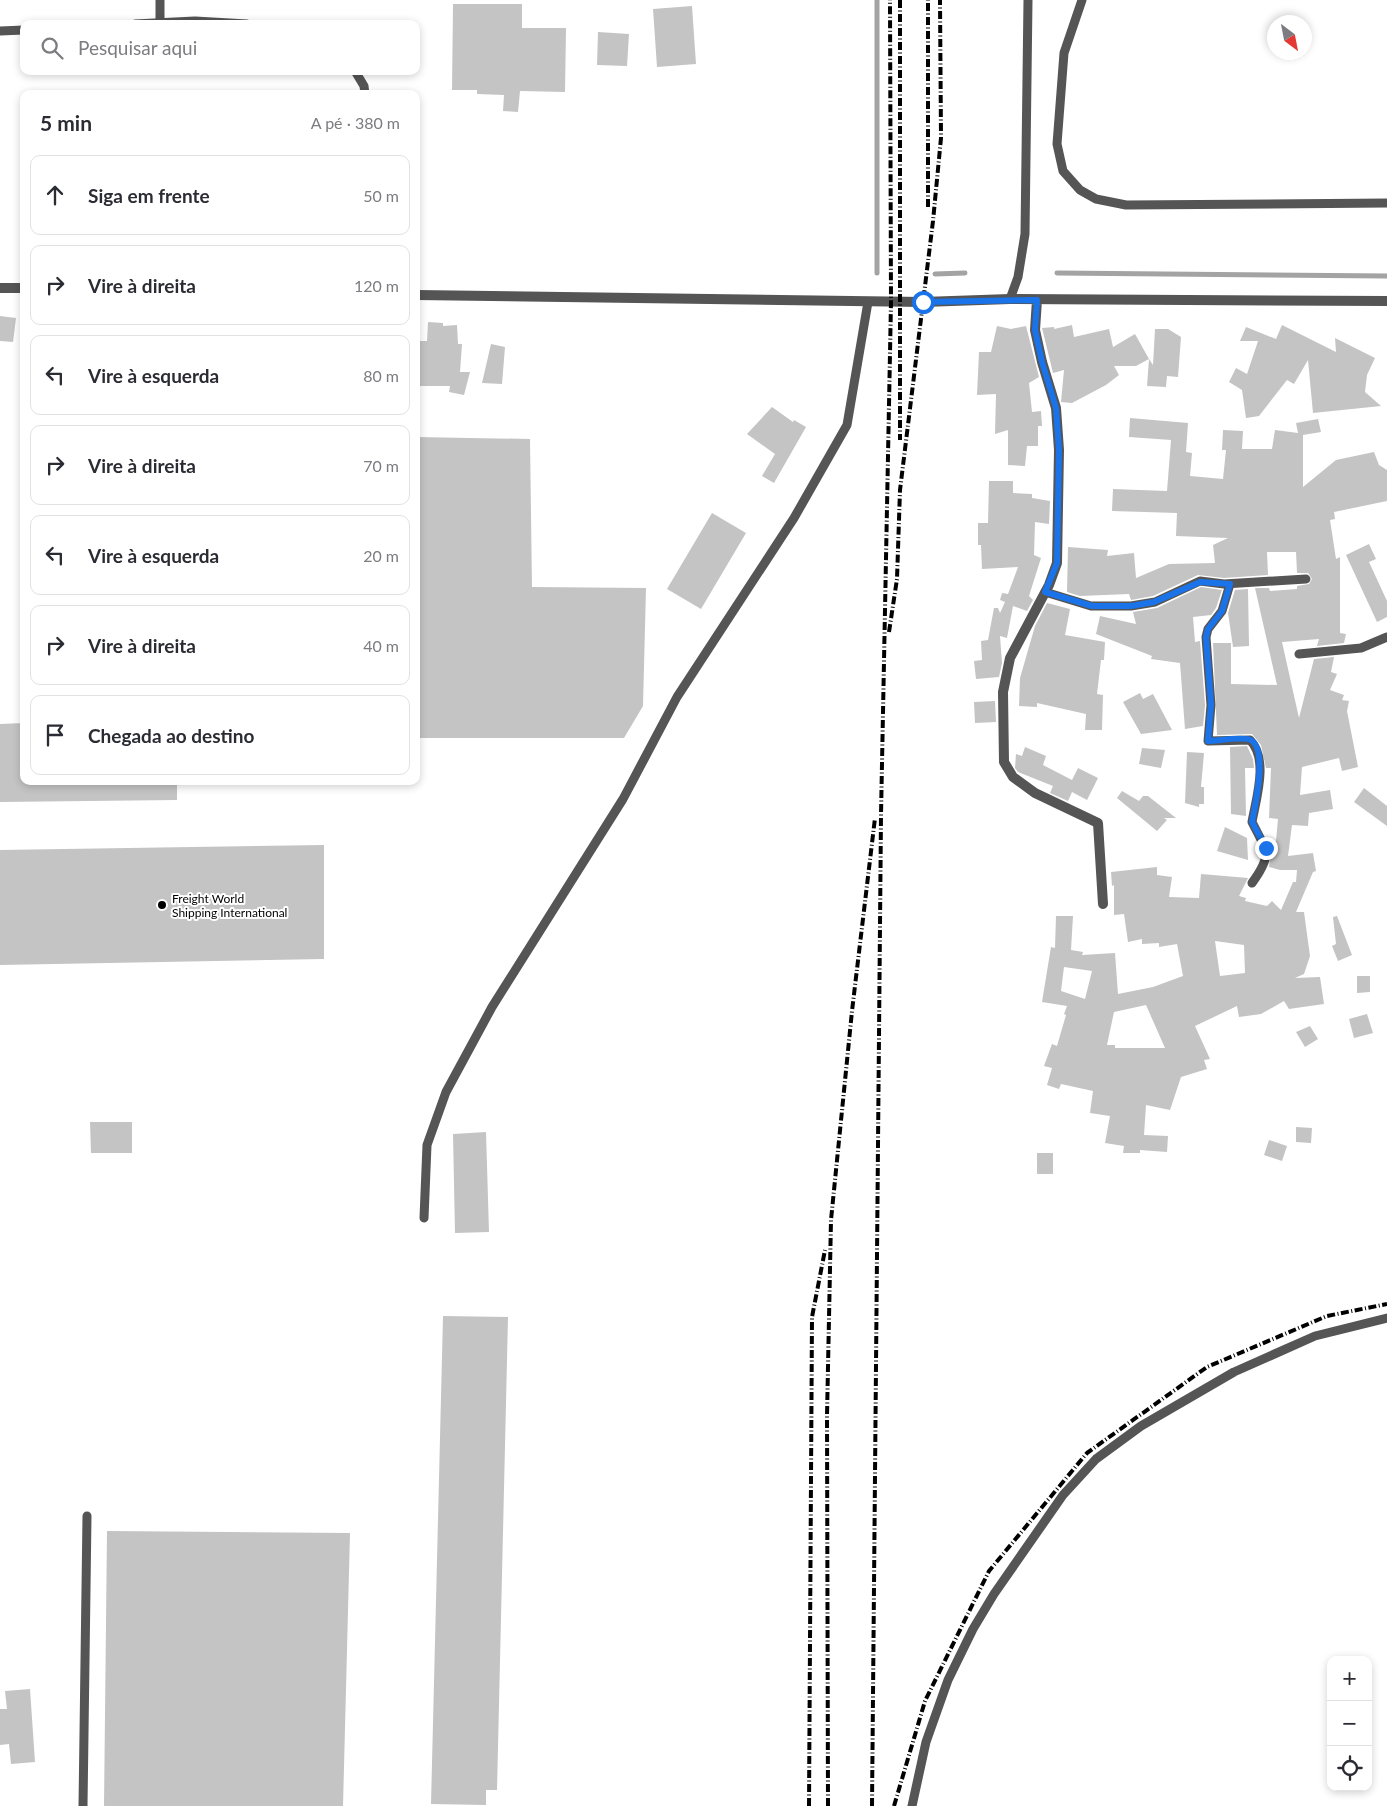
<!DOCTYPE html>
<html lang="pt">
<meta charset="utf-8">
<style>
body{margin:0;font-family:Lato,sans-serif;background:#f7f7f7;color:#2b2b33}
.controls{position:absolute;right:15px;bottom:15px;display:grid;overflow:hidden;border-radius:10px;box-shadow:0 2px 8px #0003}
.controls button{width:45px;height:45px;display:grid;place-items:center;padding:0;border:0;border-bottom:1px solid #e1e1e2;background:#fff;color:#2b2b33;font:25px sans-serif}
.compass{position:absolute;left:1267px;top:15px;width:45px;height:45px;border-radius:50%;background:#fff;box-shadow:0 2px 8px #0003;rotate:148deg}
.stop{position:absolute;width:15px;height:15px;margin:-11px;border:4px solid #1a73e8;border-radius:50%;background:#fff}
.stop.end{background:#1a73e8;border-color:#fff;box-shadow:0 1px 5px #0008}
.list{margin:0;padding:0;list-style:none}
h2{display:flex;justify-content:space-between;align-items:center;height:65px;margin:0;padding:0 20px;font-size:21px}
h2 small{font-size:16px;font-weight:400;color:#7c7c81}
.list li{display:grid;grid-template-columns:32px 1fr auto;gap:15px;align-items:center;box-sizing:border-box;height:80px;margin:0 10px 10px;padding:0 10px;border:1px solid #e1e1e2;border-radius:10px}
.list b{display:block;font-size:19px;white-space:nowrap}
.list em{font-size:16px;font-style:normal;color:#7c7c81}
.icon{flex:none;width:28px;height:28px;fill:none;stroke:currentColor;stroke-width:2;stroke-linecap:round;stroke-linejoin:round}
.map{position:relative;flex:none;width:1387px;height:1806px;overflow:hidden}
.search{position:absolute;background:#fff;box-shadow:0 2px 8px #0003;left:20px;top:20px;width:400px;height:55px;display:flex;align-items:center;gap:12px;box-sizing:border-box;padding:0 18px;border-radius:10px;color:#7c7c81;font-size:19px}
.panel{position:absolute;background:#fff;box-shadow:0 2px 8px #0003;left:20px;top:90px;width:400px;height:695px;border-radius:10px}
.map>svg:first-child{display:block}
</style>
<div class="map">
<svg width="1387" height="1806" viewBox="0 0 1387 1806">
<rect width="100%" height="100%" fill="#fff"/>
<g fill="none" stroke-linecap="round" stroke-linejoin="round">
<path stroke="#a3a3a3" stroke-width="5" d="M 877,273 L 877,0
M 1057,273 L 1387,276
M 935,274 L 965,273"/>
</g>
<path fill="#c4c4c4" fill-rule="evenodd" d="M 453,4 L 522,4 L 522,28 L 566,28 L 565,92 L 520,91 L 518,112 L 503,111 L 504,95 L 477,94 L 477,90 L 452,90 Z
M 692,6 L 696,64 L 657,67 L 653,9 Z
M 598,32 L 629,34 L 627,66 L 597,65 Z
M 0,316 L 16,318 L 13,342 L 0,341 Z
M 428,322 L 443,323 L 443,326 L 457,325 L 458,344 L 462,344 L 460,372 L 470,372 L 464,395 L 449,392 L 450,386 L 416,386 L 416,341 L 427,341 Z
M 1072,325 L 1074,337 L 1109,329 L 1113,347 L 1135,334 L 1149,359 L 1136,366 L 1114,366 L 1119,375 L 1106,385 L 1072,403 L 1061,402 L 1064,370 L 1053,373 L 1042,328 L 1054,327 L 1054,329 Z
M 1282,325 L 1336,352 L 1335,338 L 1375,358 L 1367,375 L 1365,392 L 1381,406 L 1313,413 L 1308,360 L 1294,384 L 1287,380 L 1259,416 L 1246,418 L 1242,390 L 1229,382 L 1236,368 L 1247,374 L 1258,341 L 1240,341 L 1246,327 L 1276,339 Z
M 997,326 L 1011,329 L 1026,326 L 1039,377 L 1029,383 L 1032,412 L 1041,411 L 1042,426 L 1038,426 L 1038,446 L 1027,446 L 1025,466 L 1008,465 L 1008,430 L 995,434 L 996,394 L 977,395 L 979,352 L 991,352 Z
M 1155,329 L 1168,329 L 1181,337 L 1178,377 L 1167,376 L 1166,387 L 1147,386 L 1149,359 L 1153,365 Z
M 491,344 L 505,347 L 502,384 L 482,383 Z
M 772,407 L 793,422 L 794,420 L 806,427 L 774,483 L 762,476 L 775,454 L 747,434 Z
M 1130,418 L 1188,423 L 1186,452 L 1192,453 L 1190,476 L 1223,479 L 1226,450 L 1222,450 L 1223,430 L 1243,431 L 1242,449 L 1272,449 L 1275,430 L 1298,433 L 1296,423 L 1318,419 L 1321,432 L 1303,435 L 1303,487 L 1336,460 L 1374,452 L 1379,465 L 1387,470 L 1387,501 L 1334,512 L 1335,519 L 1330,520 L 1336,559 L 1340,557 L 1340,633 L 1346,634 L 1344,643 L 1317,646 L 1319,639 L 1282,642 L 1299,718 L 1314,659 L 1334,657 L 1331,672 L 1337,674 L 1330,690 L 1344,695 L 1342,700 L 1349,701 L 1347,711 L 1358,767 L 1342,771 L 1339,758 L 1302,767 L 1300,795 L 1330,790 L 1333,809 L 1309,813 L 1308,826 L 1292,825 L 1288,856 L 1313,853 L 1316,871 L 1313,872 L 1296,912 L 1304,912 L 1310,956 L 1304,974 L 1295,978 L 1320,977 L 1324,1004 L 1289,1009 L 1284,1001 L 1261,1014 L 1239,1017 L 1237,1006 L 1195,1026 L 1210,1059 L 1204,1060 L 1207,1069 L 1181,1077 L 1170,1110 L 1146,1105 L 1144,1135 L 1168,1136 L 1167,1152 L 1140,1150 L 1140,1153 L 1123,1153 L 1124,1146 L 1105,1143 L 1110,1116 L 1090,1113 L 1093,1091 L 1061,1084 L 1059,1089 L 1047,1085 L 1052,1068 L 1044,1066 L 1052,1044 L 1057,1046 L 1066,1015 L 1064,1014 L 1067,1006 L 1042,1002 L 1051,947 L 1055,948 L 1056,916 L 1073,916 L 1071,950 L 1083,952 L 1082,955 L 1115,953 L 1118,994 L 1153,987 L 1183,976 L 1177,944 L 1159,947 L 1159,943 L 1142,944 L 1142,939 L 1128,942 L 1124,914 L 1114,915 L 1114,885 L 1112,886 L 1111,872 L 1157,867 L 1157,875 L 1172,877 L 1169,897 L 1199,898 L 1201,874 L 1248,878 L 1239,896 L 1246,898 L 1245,901 L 1267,906 L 1272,901 L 1281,910 L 1293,882 L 1296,882 L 1297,870 L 1280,870 L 1269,867 L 1271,850 L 1275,852 L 1278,819 L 1269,818 L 1271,768 L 1266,768 L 1261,745 L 1252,734 L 1217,735 L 1213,643 L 1231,643 L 1231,684 L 1277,685 L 1255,588 L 1269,588 L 1270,591 L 1297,589 L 1297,586 L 1309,584 L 1312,579 L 1308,573 L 1297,573 L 1296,552 L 1267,552 L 1268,575 L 1224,578 L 1198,575 L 1153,596 L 1131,600 L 1129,594 L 1080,596 L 1067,592 L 1068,547 L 1108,550 L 1107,556 L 1134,553 L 1136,578 L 1169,564 L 1215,563 L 1213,545 L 1228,538 L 1176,536 L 1177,513 L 1112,511 L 1113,489 L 1167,491 L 1171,440 L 1129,437 ZM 1215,941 L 1244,945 L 1245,973 L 1220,976 ZM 1064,967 L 1092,971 L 1085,999 L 1061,991 ZM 1146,1005 L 1165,1048 L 1115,1048 L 1115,1045 L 1107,1045 L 1114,1012 Z
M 416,437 L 530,439 L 532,587 L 646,588 L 643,706 L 624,738 L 416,738 Z
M 989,481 L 1013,481 L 1013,493 L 1032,494 L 1032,498 L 1050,501 L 1049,524 L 1035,522 L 1034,555 L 1041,558 L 1029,596 L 1033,600 L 1027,611 L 1013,606 L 1007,638 L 1000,636 L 1002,663 L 999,677 L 976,679 L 974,661 L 982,660 L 981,641 L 988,640 L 994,608 L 998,608 L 1000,613 L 1005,602 L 1000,600 L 1002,593 L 1008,594 L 1018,567 L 982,569 L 981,545 L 978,545 L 978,523 L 988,523 Z
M 712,513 L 746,533 L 701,609 L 667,589 Z
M 1369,544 L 1376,559 L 1369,562 L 1387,601 L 1387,617 L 1377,622 L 1346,555 Z
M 1201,587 L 1222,590 L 1216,608 L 1211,615 L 1193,617 L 1195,642 L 1200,641 L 1205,705 L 1203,726 L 1185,729 L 1180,663 L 1151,659 L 1152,656 L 1096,634 L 1100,616 L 1136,624 L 1133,612 L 1157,608 Z
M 1248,589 L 1249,646 L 1233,647 L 1228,613 L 1235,590 Z
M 1047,603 L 1070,609 L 1065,635 L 1105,642 L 1104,660 L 1101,660 L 1097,694 L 1103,695 L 1102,730 L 1085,730 L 1086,714 L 1037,703 L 1037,707 L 1019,706 L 1020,678 L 1035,626 Z
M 1140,693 L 1143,699 L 1153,694 L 1172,730 L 1141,734 L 1123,702 Z
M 995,701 L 996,722 L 975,723 L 974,702 Z
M 24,723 L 24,781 L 177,781 L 177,800 L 0,802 L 0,724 Z
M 1247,746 L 1253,759 L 1254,768 L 1245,768 L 1246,816 L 1231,814 L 1230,747 Z
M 1025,747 L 1046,756 L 1043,765 L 1072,780 L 1078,768 L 1098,778 L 1087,800 L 1072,792 L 1068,801 L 1050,793 L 1053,786 L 1018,772 L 1015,768 L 1016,754 L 1022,756 Z
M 1142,748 L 1165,750 L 1161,768 L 1139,764 Z
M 1187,752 L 1204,753 L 1201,787 L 1204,787 L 1204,804 L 1199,804 L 1199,807 L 1185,803 Z
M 1364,788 L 1387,806 L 1387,826 L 1354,802 Z
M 1122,791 L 1139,801 L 1143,796 L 1148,796 L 1176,818 L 1164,818 L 1167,820 L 1157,831 L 1117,798 Z
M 1225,827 L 1247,838 L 1248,860 L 1217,851 Z
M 324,845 L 324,959 L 0,965 L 0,850 Z
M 1337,916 L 1352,955 L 1338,961 L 1332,946 L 1336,944 L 1333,917 Z
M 1357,976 L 1370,976 L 1370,992 L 1357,993 Z
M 1367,1014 L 1373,1033 L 1354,1038 L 1349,1019 Z
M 1310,1026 L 1318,1039 L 1305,1047 L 1296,1032 Z
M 90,1122 L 132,1122 L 132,1153 L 91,1153 Z
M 1296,1127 L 1312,1128 L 1311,1143 L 1296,1142 Z
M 486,1132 L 489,1232 L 455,1233 L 453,1134 Z
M 1269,1140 L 1287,1146 L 1282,1161 L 1264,1155 Z
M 1037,1153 L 1053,1153 L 1053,1174 L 1037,1174 Z
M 443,1316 L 508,1317 L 497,1790 L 486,1790 L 486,1805 L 431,1804 Z
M 107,1531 L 350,1533 L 343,1806 L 104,1806 Z
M 30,1689 L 35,1762 L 11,1764 L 9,1744 L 0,1745 L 0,1709 L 7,1709 L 5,1691 Z"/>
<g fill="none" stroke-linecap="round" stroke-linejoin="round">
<path stroke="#555" stroke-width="9" d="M 1082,0 L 1064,53 L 1057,144 L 1063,171 L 1080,190 L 1096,199 L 1126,205 L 1387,203
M 160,22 L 160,0
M 135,24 L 195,21 L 247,24
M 0,31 L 24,30
M 355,71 L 364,86 L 365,94
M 1010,299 L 1018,277 L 1025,234 L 1028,0
M 1230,584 L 1222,611 L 1208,629 L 1206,637 L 1211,705 L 1208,741 L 1250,740 C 1269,759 1256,799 1252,822 C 1267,852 1273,854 1252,883
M 1045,592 L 1091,606 L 1131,606 L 1155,602 L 1200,581 L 1224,584 L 1306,579
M 1299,654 L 1361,648 L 1387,637
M 424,1218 L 427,1145 L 446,1092 L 492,1007 L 623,799 L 677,697 L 794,518 L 847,425 L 868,302
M 83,1806 L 87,1516
M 912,1806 L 926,1742 L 948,1680 L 973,1629 L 994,1594 L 1063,1495 L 1096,1459 L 1141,1426 L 1234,1372 L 1315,1336 L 1387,1318"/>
<path stroke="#555" stroke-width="10" d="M 0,288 L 24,288
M 416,295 L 923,302 L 1010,299 L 1387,301
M 1037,300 L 1035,330 L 1042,362 L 1056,408 L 1059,450 L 1057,563 L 1049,585 L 1010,658 L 1003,692 L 1004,762 L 1013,777 L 1035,793 L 1098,823 L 1103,904"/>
<path stroke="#000" stroke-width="4" stroke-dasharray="8 2.5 1 2.5" stroke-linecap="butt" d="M 900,0 L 900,440
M 928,207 L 928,0
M 889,632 L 897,579 L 900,490 L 933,221 L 941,138 L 940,0
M 809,1806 L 812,1317 L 825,1250
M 828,1806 L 827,1416 L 831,1220 L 852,1011 L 875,818
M 872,1806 L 881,815 L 891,302 L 890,0
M 894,1806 L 925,1701 L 989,1571 L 1087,1453 L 1207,1367 L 1327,1316 L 1387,1304"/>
</g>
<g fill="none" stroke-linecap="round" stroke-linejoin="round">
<path stroke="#1a73e8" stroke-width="6" d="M 923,302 L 1037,300 L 1035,330 L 1042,362 L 1056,408 L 1059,450 L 1057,563 L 1045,592 L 1092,606 L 1131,606 L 1154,602 L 1200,582 L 1230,584 L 1222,611 L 1208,629 L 1206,637 L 1211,704 L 1208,741 C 1217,741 1244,736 1251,740 C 1268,750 1255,806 1252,822 L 1266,848"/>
</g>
<circle fill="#000" stroke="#fff" stroke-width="2" cx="162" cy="905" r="5"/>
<g text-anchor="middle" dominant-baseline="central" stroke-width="4" stroke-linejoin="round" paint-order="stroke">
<g font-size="12" fill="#000" stroke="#fff" text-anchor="start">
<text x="172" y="898">Freight World<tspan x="172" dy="14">Shipping International</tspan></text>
</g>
</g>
</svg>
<div class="controls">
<button>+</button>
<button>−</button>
<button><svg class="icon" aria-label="locate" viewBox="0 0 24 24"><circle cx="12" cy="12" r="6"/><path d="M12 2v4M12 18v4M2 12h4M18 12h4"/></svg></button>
</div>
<svg class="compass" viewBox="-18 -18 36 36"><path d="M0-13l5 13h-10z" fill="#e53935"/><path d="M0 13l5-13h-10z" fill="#7c7c81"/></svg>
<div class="stop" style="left:923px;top:302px"></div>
<div class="stop end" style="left:1266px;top:848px"></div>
<div class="search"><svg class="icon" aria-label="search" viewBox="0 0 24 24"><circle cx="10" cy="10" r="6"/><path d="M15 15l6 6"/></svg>Pesquisar aqui</div>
<section class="panel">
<h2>5 min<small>A pé · 380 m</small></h2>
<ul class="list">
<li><svg class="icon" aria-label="ahead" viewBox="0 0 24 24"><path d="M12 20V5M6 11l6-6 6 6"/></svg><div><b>Siga em frente</b></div><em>50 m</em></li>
<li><svg class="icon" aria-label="right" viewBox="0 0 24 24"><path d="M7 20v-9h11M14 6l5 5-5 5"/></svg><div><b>Vire à direita</b></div><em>120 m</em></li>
<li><svg class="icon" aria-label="left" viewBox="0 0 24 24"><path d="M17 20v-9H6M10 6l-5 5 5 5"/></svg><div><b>Vire à esquerda</b></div><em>80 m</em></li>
<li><svg class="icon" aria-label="right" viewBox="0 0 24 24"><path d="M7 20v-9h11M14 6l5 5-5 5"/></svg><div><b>Vire à direita</b></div><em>70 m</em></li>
<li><svg class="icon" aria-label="left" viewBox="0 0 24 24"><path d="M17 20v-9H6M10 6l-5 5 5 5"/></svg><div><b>Vire à esquerda</b></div><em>20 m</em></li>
<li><svg class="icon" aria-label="right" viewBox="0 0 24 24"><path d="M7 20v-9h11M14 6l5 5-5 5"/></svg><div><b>Vire à direita</b></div><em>40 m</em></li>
<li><svg class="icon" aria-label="arrive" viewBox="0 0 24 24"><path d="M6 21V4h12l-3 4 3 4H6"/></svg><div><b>Chegada ao destino</b></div></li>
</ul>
</section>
</div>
